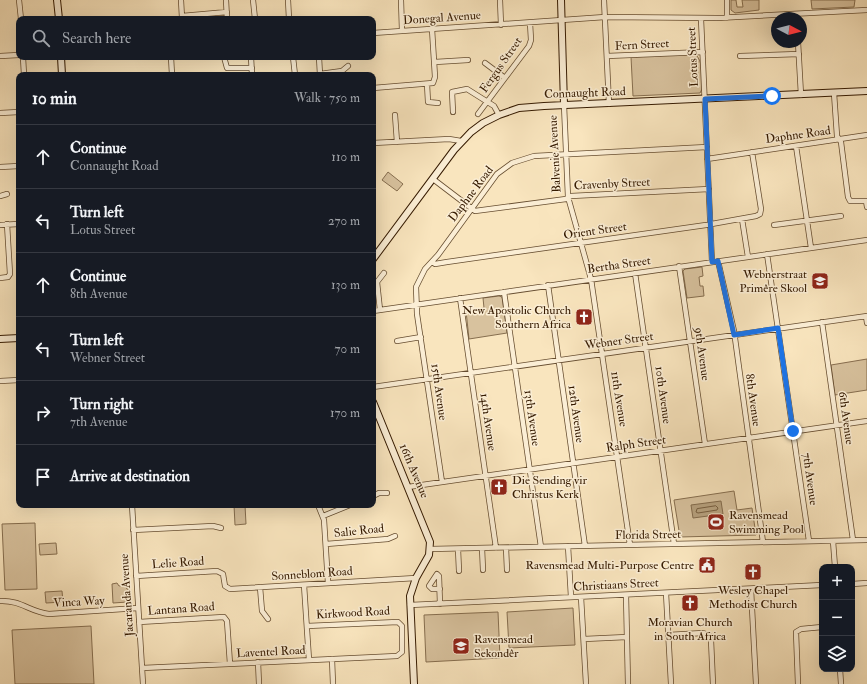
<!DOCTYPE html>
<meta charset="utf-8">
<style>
body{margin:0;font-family:"IM FELL Double Pica",serif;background:#242831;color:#f1f3f6}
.controls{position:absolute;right:12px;bottom:12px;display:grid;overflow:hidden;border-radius:8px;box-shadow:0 4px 16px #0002}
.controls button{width:36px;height:36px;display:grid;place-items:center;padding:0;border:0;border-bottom:1px solid #363941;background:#171b24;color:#f1f3f6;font:20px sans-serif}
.compass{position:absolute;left:771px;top:12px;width:36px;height:36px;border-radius:50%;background:#171b24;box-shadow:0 4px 16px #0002;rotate:97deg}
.stop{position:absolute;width:12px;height:12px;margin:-9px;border:3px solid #1a73e8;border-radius:50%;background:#fff}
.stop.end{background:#1a73e8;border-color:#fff;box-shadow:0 1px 4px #0008}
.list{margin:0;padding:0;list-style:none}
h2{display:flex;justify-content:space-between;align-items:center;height:52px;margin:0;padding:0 16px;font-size:17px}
h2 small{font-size:13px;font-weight:400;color:#9ea1a6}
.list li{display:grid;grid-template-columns:26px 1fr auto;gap:12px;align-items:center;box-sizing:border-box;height:64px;padding:0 16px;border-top:1px solid #363941}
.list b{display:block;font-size:15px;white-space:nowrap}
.list p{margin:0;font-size:13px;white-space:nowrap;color:#9ea1a6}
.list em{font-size:13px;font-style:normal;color:#9ea1a6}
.icon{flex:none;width:22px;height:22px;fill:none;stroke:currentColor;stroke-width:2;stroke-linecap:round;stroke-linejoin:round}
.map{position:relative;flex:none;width:867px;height:684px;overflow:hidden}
.search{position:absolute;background:#171b24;box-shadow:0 4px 16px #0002;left:16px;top:16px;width:360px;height:44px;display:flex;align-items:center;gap:10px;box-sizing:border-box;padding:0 14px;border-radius:8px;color:#9ea1a6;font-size:15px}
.panel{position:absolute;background:#171b24;box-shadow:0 4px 16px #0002;left:16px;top:72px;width:360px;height:436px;border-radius:8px}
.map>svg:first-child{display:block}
</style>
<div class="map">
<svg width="867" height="684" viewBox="0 0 867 684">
<rect width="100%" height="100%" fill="#f9e5be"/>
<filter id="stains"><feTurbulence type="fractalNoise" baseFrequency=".005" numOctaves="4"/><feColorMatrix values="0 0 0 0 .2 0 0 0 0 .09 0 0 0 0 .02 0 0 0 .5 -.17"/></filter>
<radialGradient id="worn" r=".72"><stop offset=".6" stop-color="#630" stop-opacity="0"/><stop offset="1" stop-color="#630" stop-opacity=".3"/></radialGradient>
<path fill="#d8c29e" stroke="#866e4f" d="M 731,0 L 736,0 L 737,7 L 743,7 L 742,0 L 759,0 L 759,10 L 735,13 L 731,10 Z
M 811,0 L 855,0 L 854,7 L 812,9 Z
M 695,54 C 704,61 701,78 702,89 L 700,93 L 633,96 L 631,57 Z
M 388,172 L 403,184 L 397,191 L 382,180 Z
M 702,267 L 703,276 L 699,277 L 700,286 L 703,286 L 704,296 L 687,298 L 683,271 L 685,269 Z
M 499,296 L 502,297 L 507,333 L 469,339 L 466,311 L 484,308 L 483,298 Z
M 867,359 L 867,390 L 835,395 L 831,365 Z
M 734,491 L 737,510 L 752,508 L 756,535 L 680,537 L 674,500 Z
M 234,505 L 245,505 L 246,524 L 235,525 Z
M 35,523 L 37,589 L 5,590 L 2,524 Z
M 56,543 L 57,554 L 40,555 L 39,544 Z
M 117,583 L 119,586 L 125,585 L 127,589 L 130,590 L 130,599 L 128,602 L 113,603 L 112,584 Z
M 62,591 L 63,602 L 46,603 L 45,592 Z
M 573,608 L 575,645 L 509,648 L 507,612 Z
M 498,612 L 500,658 L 426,662 L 424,615 Z
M 91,626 L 94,684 L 15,684 L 12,630 Z"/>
<path fill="#b6a07d" stroke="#826a4b" d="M 721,501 L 723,514 L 693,518 L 691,505 Z"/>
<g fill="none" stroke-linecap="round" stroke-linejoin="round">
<path stroke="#765d3e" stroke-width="1" d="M 716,506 L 718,508 L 717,510 L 698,513 L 696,512 L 697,509 Z"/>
<g stroke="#664d30" stroke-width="6">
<path id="street" d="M 19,0 L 21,19
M 181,0 L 182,18
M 226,0 L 227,19
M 253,0 L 255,19
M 288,0 L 289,19
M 401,0 L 402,31
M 500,0 L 501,25
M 604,0 L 609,104
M 727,0 L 727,18
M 182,16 L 227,12
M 701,19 L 712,262
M 373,33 L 605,17 L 717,18 L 867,10
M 798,42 L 801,95
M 0,56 L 19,55
M 607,56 L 703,52
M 740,56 L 799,54
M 23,57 L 24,75
M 171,57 L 172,75
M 224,57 L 227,68 L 252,68
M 251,57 L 252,75
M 293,57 L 295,75
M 319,57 L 320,75
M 435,62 L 468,60
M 485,63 L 505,78
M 320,74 L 342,71 L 348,66
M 427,84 L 428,102 L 438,103
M 373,88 L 433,83 L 435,77 L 432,29
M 834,93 L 837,136 L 841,142 L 848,197 L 850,201 L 867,201
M 564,105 L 568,197 L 591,279 L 630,545
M 453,112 L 452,92 L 467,89 L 494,106 L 499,115
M 0,113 L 19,112
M 478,114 L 529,46 L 531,40 L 530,23
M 395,115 L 397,142
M 373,143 L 449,139 L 461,141
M 796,146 L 811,248
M 707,159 L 867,135
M 0,167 L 19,166
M 433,179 L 475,211 L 566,199 L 571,196 L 709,189
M 0,196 L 7,194
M 866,201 L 867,207
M 742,219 L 748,257
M 0,225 L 19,224
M 774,225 L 841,216
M 767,254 L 809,541
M 718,261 L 734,331 L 763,542
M 432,262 L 435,264 L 447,262 L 706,225 L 756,216 L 760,214 L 761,209 L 752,152
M 679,266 L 705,444
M 635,273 L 674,544
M 0,278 L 8,277 L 10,274 L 7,224
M 548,285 L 585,546
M 504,292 L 541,547
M 460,298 L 496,548
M 380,310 L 377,282 L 384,273
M 373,311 L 867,240
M 866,316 L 867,323
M 822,322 L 853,540
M 397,341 L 421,337
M 0,381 L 19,380
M 373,387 L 867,316
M 442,482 L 417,314 L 416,287 L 425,269 L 438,255 L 497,174 L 512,163 L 534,156 L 707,147
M 408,487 L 867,421
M 373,496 L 379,493 L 387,493
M 132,505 L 143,684
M 318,505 L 324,520 L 328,583
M 323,516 L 350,505
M 133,530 L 213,526 L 221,528
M 833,541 L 835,567
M 326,544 L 388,539 L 395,536
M 568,546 L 571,597
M 482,548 L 483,570
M 506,548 L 507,570
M 430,549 L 867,540
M 458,549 L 459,571
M 136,576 L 217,571 L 223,574 L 225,586 L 230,589 L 416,578
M 852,584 L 867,583
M 304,585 L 309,660
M 260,587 L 262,611 L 268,619
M 440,589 L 432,589 L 429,586 L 437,574 L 439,576 L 440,604
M 751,589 L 756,684
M 666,593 L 671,684
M 626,595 L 628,684
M 581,597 L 586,684
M 0,601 C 21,600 30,612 49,614 L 138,608
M 410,605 L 822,585
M 139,622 L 224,617 L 227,621 L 230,664
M 668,635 L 703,633 L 709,635 L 711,640 L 713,684
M 584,639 L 627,637
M 332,659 L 333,684
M 258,662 L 259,684
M 142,668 L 397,656 L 402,652 L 402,626 L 398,622 L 307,626
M 840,669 L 841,684
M 798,684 L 796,632 L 801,629 L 822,627"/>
</g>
<g stroke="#351a00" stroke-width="8">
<path id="secondary" d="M 57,0 L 59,19
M 561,0 L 564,105
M 61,57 L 62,75
M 373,259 L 454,150 L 471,132 L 483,123 L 499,115 L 519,108 L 544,106 L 867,91
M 0,339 L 19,338
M 373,402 L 430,542 L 429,555 L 416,578 L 410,596 L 414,684"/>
</g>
<use href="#street" stroke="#fbeed5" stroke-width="4.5"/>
<use href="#secondary" stroke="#fbeed5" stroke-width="6"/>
</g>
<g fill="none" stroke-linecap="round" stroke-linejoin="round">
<path stroke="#1a73e8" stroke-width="5" d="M 772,96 L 705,99 L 712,262 L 718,261 L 734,335 L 778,328 L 793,431"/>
</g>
<defs>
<g id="school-square" transform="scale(0.9)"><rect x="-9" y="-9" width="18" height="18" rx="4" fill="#8f2418" stroke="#fbeed5"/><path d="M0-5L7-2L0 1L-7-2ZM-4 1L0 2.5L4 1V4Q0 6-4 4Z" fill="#fff"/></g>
<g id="church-square" transform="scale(0.9)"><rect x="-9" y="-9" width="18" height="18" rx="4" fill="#8f2418" stroke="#fbeed5"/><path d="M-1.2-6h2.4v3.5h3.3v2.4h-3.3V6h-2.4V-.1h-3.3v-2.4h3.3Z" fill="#fff"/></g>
<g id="stadium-square" transform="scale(0.9)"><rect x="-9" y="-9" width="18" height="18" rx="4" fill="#8f2418" stroke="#fbeed5"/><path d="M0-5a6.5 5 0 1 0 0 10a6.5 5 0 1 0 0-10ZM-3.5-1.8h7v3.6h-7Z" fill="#fff"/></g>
<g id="civic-square" transform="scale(0.9)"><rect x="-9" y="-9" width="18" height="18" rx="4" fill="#8f2418" stroke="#fbeed5"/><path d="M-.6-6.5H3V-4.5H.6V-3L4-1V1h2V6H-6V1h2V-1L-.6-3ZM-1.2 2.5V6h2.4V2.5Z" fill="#fff"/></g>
</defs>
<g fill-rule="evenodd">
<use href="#school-square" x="820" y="281"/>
<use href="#church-square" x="584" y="317"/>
<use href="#church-square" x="499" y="487"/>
<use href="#stadium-square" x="716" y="522"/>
<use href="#civic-square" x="707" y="565"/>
<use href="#church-square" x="753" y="572"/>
<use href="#church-square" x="690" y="603"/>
<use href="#school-square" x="461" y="646"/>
</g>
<g text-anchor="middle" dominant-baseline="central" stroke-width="3" stroke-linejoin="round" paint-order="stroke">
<g font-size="12" fill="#351a00" stroke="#fbeed5">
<text transform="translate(442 18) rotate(-4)">Donegal Avenue</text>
<text transform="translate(642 45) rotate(-3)">Fern Street</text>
<text transform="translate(693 57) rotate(-93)">Lotus Street</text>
<text transform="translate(501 65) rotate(-55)">Fergus Street</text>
<text transform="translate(585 93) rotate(-2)">Connaught Road</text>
<text transform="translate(798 135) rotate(-8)">Daphne Road</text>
<text transform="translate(555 154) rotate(-93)">Balvenie Avenue</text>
<text transform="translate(612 184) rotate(-3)">Cravenby Street</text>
<text transform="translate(471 194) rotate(-53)">Daphne Road</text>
<text transform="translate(595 231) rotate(-8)">Orient Street</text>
<text transform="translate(619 265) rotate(-8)">Bertha Street</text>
<text transform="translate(619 341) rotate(-8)">Webner Street</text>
<text transform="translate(702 354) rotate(82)">9th Avenue</text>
<text transform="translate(439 392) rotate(82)">15th Avenue</text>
<text transform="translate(663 395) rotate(82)">10th Avenue</text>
<text transform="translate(619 399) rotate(81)">11th Avenue</text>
<text transform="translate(753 400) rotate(82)">8th Avenue</text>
<text transform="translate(576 414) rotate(82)">12th Avenue</text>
<text transform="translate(532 418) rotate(82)">13th Avenue</text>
<text transform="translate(846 418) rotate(82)">6th Avenue</text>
<text transform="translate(488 422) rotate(82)">14th Avenue</text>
<text transform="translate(636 444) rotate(-8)">Ralph Street</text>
<text transform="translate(414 471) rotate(67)">16th Avenue</text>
<text transform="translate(810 479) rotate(82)">7th Avenue</text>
<text transform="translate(359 531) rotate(-6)">Salie Road</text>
<text transform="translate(648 535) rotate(-1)">Florida Street</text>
<text transform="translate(178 563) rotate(-4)">Lelie Road</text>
<text transform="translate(312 574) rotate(-4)">Sonneblom Road</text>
<text transform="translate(616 585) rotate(-3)">Christiaans Street</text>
<text transform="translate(127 595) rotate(-94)">Jacaranda Avenue</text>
<text transform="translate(79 602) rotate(-3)">Vinca Way</text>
<text transform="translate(181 609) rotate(-4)">Lantana Road</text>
<text transform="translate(353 613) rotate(-3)">Kirkwood Road</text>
<text transform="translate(271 652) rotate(-3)">Laventel Road</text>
</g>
<g font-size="12" fill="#351a00" stroke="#fbeed5" text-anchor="end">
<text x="807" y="274">Webnerstraat<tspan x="807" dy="14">Primêre Skool</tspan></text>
<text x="571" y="310">New Apostolic Church<tspan x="571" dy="14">Southern Africa</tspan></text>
<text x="512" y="480" text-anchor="start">Die Sending vir<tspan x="512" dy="14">Christus Kerk</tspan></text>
<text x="729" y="515" text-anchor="start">Ravensmead<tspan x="729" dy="14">Swimming Pool</tspan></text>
<text x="694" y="565">Ravensmead Multi-Purpose Centre</text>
<text x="753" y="590" text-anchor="middle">Wesley Chapel<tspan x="753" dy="14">Methodist Church</tspan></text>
<text x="690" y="622" text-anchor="middle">Moravian Church<tspan x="690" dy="14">in South Africa</tspan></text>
<text x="474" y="639" text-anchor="start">Ravensmead<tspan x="474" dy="14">Sekondêr</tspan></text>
</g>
</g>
<rect width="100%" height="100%" filter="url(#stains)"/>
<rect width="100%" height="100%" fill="url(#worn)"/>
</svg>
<div class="controls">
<button>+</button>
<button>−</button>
<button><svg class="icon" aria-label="layers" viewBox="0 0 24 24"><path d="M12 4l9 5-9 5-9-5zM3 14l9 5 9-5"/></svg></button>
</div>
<svg class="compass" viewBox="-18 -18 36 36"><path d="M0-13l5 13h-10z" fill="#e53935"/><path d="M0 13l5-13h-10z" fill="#9ea1a6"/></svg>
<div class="stop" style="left:772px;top:96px"></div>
<div class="stop end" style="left:793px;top:431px"></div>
<div class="search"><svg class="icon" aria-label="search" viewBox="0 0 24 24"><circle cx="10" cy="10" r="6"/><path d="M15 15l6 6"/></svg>Search here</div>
<section class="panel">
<h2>10 min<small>Walk · 750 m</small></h2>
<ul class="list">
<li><svg class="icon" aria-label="ahead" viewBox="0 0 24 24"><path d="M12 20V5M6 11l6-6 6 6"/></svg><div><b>Continue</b><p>Connaught Road</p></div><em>110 m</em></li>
<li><svg class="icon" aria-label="left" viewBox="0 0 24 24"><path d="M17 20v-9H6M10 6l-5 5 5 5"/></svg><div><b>Turn left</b><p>Lotus Street</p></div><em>270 m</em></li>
<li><svg class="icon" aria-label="ahead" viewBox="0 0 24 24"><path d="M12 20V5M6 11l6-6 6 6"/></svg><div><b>Continue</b><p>8th Avenue</p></div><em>130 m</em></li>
<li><svg class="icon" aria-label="left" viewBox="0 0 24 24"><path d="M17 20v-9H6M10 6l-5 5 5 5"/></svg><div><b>Turn left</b><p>Webner Street</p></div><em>70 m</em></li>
<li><svg class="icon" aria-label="right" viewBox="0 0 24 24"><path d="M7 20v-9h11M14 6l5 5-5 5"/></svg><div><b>Turn right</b><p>7th Avenue</p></div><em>170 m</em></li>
<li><svg class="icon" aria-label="arrive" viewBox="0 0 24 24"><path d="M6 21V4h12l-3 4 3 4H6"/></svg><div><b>Arrive at destination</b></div></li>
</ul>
</section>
</div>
